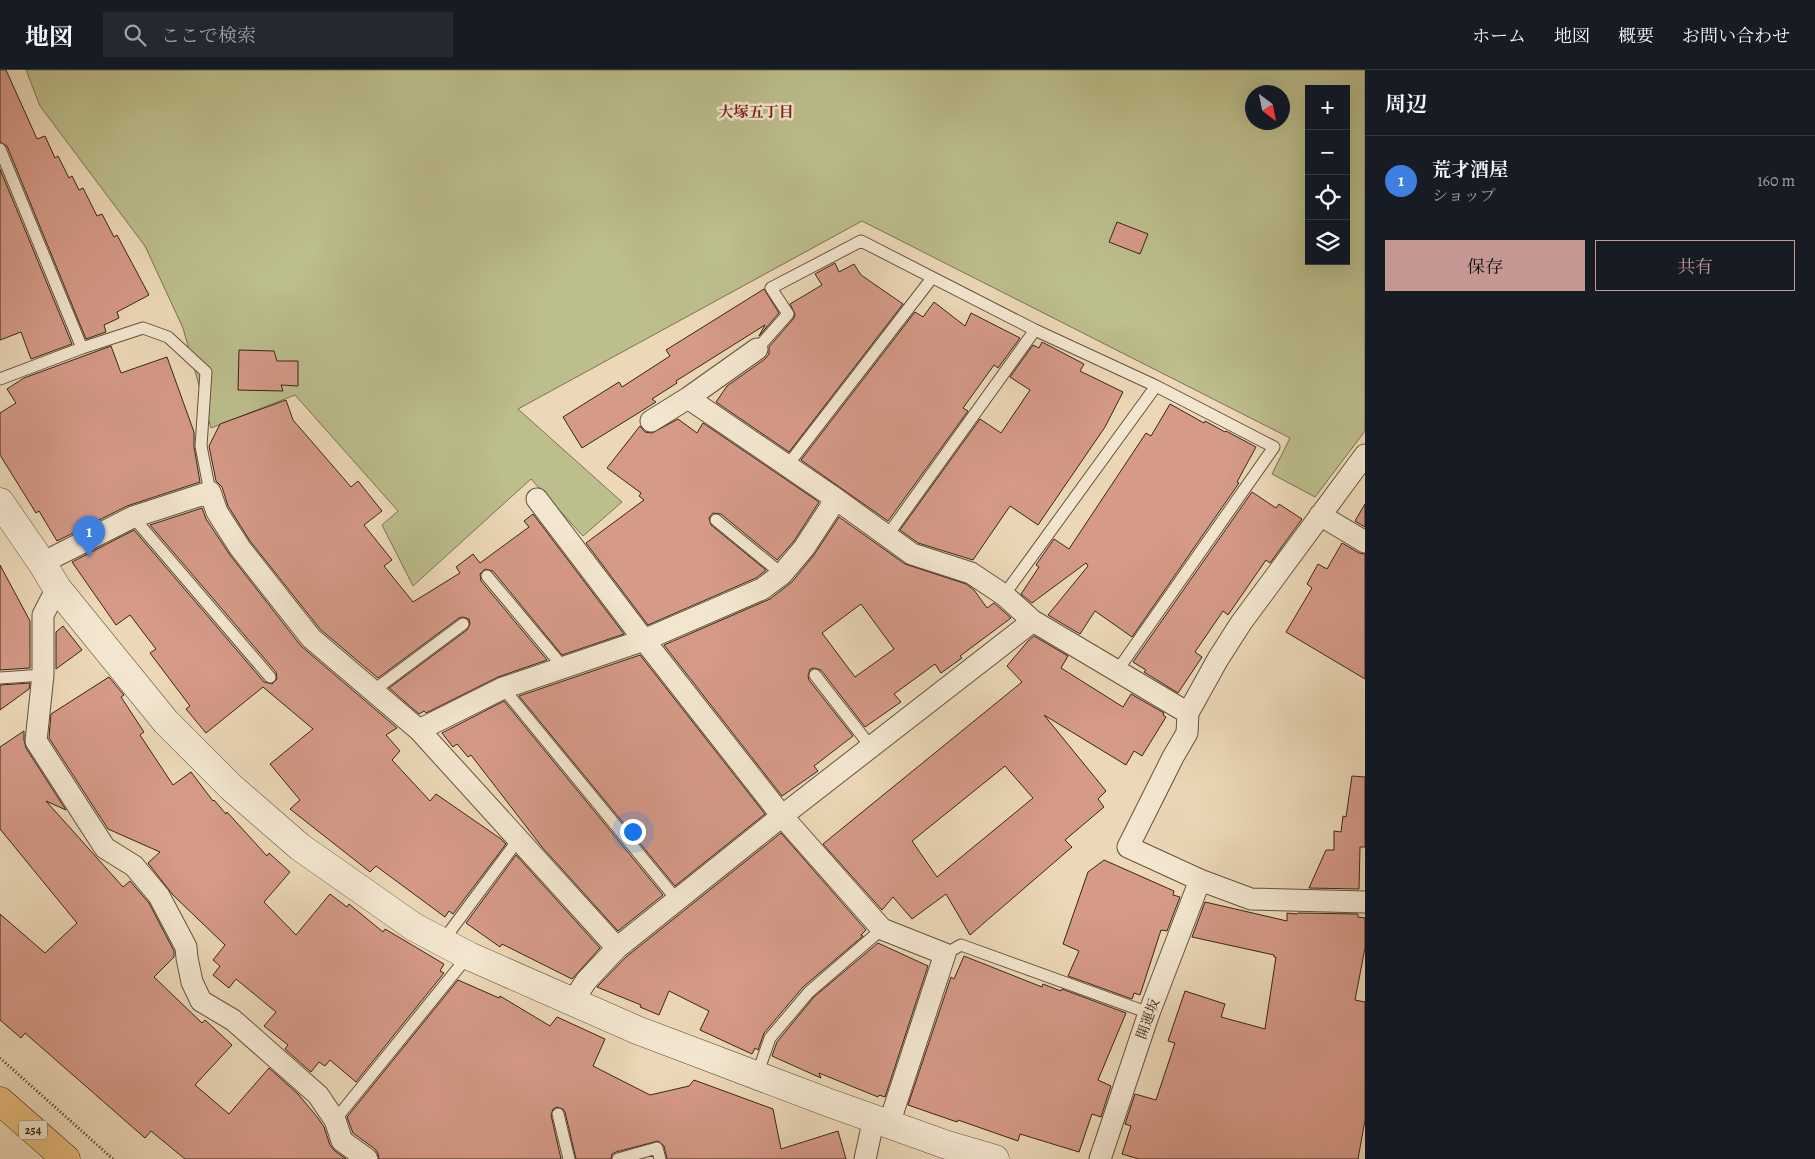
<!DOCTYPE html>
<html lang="ja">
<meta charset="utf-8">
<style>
body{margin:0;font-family:Alegreya,"Noto Serif JP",serif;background:#242831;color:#f1f3f6}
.controls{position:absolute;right:15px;top:15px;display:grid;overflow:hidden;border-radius:0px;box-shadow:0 5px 20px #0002}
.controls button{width:45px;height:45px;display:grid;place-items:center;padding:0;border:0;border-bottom:1px solid #363941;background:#171b24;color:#f1f3f6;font:25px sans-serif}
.compass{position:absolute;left:1245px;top:15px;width:45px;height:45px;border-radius:50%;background:#171b24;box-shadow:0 5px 20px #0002;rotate:148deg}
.you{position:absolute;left:632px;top:761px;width:18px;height:18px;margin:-12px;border:4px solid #fff;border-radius:50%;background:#1a73e8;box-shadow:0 0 0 8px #1a73e833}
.badge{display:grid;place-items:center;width:32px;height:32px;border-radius:50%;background:#c59692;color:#fff;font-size:16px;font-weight:700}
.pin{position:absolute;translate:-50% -41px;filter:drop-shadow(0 1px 2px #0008)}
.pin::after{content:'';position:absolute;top:26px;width:18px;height:15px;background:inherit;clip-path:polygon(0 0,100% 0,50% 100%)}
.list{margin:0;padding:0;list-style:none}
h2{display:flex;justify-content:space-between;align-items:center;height:65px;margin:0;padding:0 20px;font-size:21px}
h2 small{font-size:16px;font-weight:400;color:#9ea1a6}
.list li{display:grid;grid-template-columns:32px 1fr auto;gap:15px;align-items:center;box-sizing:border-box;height:90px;padding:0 20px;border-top:1px solid #363941}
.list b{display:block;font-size:19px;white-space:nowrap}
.list p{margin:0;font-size:16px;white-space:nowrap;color:#9ea1a6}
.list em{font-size:16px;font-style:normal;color:#9ea1a6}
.actions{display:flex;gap:10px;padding:15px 20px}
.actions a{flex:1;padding:11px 0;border:1px solid #c59692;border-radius:0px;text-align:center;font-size:18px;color:#c59692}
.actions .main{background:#c59692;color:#111}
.icon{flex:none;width:28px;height:28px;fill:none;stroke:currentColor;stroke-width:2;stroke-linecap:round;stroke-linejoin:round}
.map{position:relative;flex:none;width:1365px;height:1089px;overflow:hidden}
header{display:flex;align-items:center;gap:30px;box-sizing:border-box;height:70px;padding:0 25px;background:#171b24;border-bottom:1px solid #363941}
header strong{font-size:24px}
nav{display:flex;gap:28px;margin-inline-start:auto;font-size:18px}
.search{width:350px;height:45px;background:#242831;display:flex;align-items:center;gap:12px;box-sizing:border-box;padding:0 18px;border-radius:0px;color:#9ea1a6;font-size:19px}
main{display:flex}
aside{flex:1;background:#171b24}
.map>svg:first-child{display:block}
</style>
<header>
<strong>地図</strong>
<div class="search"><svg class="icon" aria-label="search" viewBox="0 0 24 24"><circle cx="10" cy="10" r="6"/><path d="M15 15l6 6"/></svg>ここで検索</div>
<nav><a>ホーム</a><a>地図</a><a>概要</a><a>お問い合わせ</a></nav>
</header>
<main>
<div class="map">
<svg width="1365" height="1089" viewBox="0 0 1365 1089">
<rect width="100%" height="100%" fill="#ecd8b7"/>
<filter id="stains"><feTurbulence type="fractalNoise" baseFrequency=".004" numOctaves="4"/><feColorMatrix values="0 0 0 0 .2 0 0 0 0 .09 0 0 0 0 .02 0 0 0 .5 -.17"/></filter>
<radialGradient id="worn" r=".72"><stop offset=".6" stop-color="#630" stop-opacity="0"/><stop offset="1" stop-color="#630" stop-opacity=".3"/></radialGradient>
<path fill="#bcbe8c" stroke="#7a7250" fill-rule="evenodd" d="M 26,0 L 1365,0 L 1365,361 L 1315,427 L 1272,404 L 1290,368 L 862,151 L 518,339 L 622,432 L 583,466 L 531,409 L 413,516 L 382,455 L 398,441 L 295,325 L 211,358 L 183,258 L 145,176 L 40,36 ZM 1309,19 L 1346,19 L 1346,191 L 1309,191 ZM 1252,22 L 1282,22 L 1282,52 L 1252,52 Z"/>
<path fill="#d59a88" stroke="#372615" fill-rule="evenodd" d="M 0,0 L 6,0 L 37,69 L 45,66 L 55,88 L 58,86 L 69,108 L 72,106 L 79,120 L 83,118 L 97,146 L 102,144 L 114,167 L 117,165 L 149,225 L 117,242 L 119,248 L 104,255 L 106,262 L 86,269 L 7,76 L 0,72 Z
M 0,99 L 72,274 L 31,289 L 21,262 L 0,270 Z
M 1117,152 L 1148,164 L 1140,184 L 1109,172 Z
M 835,193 L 839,202 L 854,194 L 861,205 L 903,234 L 789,382 L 716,332 L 727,316 L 765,289 L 769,284 L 769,277 L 794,248 L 795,244 L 790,234 L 822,215 L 815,204 Z
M 764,219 L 779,243 L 759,266 L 765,255 L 676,311 L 677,313 L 652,329 L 656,332 L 582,378 L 563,347 L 619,312 L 622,317 L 670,286 L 666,280 Z
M 934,232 L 965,256 L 971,243 L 1020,268 L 998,298 L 994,295 L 963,338 L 968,341 L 888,451 L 801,390 L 915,242 L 923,247 Z
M 1042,272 L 1084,294 L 1080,301 L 1123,322 L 1105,357 L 1038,455 L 1010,436 L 973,490 L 918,473 L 900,460 L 980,349 L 1001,363 L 1030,320 L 1010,307 L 1033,275 L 1039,278 Z
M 111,276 L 121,303 L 167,287 L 194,362 L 194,377 L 200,412 L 127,436 L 57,471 L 39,441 L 36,443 L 0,385 L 0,343 L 16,333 L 7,319 L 24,308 Z
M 239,280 L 274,281 L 277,291 L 298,291 L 298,316 L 281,315 L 283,321 L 238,320 Z
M 286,330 L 293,350 L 351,417 L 358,411 L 382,441 L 364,455 L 392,490 L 384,496 L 413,532 L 460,503 L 456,497 L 473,484 L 480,493 L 529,457 L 524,451 L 533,444 L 624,564 L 562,585 L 493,501 L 485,499 L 480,504 L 481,511 L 547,590 L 498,607 L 426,643 L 424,641 L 419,644 L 389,618 L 467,560 L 470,554 L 469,549 L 463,547 L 459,548 L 378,608 L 320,559 L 250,471 L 228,436 L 222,417 L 216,411 L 209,376 L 220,354 Z
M 1170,334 L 1204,353 L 1205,351 L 1225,362 L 1226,361 L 1256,377 L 1237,412 L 1239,413 L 1132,567 L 1095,541 L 1080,564 L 1048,545 L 1088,496 L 1086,493 L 1032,533 L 1021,524 L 1039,497 L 1036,495 L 1054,469 L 1069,479 L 1146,363 L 1151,366 Z
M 678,349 L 697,363 L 703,353 L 819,432 L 794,471 L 777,490 L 721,444 L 713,443 L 709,448 L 711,455 L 766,500 L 756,508 L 648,555 L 586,473 L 644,430 L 639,426 L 641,423 L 607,398 L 640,356 L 645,362 L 652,363 Z
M 1252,422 L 1276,438 L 1279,434 L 1302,449 L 1270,493 L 1266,490 L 1228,545 L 1223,541 L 1195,582 L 1202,587 L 1178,623 L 1144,602 L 1146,600 L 1133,592 Z
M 1365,434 L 1365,457 L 1355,451 Z
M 202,438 L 206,449 L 230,485 L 301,576 L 397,658 L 386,665 L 400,681 L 392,690 L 430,731 L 436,724 L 501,769 L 506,774 L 453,844 L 449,841 L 445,847 L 376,796 L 370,802 L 290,739 L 300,730 L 270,694 L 313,659 L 263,617 L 206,663 L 186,639 L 190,636 L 150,583 L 156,579 L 130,545 L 116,555 L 72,492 L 134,460 L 264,612 L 272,614 L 277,609 L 276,602 L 150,455 Z
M 839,447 L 905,494 L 966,514 L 974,520 L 987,538 L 994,533 L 1011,548 L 960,586 L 962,588 L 941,603 L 935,594 L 894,624 L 901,632 L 865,657 L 821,600 L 814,598 L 810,599 L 808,606 L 809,610 L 853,666 L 814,696 L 818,701 L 782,726 L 664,575 L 770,529 L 792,512 L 814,485 ZM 861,534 L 894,579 L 855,607 L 822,563 Z
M 1342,473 L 1359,483 L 1365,484 L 1365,609 L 1286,562 L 1312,518 L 1307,514 L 1318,494 L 1327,499 Z
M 0,495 L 30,551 L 30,598 L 0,600 Z
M 63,556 L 82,580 L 56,599 L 56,562 Z
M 1034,566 L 1068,586 L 1061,598 L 1123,637 L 1131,624 L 1164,643 L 1163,645 L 1166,647 L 1142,686 L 1134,681 L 1126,695 L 1044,645 L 1106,721 L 1098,729 L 1104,737 L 1065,770 L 1072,777 L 970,865 L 946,824 L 912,849 L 893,827 L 882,840 L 823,774 L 1022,612 L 1007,596 L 1028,571 ZM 1005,696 L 1033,728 L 937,807 L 912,771 Z
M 640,585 L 765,744 L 675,816 L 519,626 Z
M 109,607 L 124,625 L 121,627 L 144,662 L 140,665 L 173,715 L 191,702 L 213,731 L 214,730 L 226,744 L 227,742 L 267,786 L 269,783 L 290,802 L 264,832 L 296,865 L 330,824 L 347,837 L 349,834 L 383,862 L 385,859 L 444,894 L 440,901 L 444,903 L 356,1012 L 330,990 L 325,996 L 319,992 L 311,1002 L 285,979 L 288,975 L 264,956 L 276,942 L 236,909 L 229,918 L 213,905 L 220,896 L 213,890 L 225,875 L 173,825 L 148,793 L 160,782 L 108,759 L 49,668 L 51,644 Z
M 30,613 L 29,619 L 0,640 L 0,615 Z
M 504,631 L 663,825 L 618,861 L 542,777 L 471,685 L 468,687 L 457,674 L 453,677 L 442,663 Z
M 24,661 L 24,670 L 26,678 L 66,740 L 46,731 L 123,817 L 130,811 L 149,833 L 174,881 L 174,887 L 154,907 L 202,953 L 205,950 L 232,975 L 195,1015 L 229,1044 L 269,998 L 298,1024 L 318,1048 L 324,1057 L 330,1075 L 335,1081 L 346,1089 L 185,1089 L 151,1061 L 145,1068 L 25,963 L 21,968 L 0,950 L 0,844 L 45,883 L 77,853 L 0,759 L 0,677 Z
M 1352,706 L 1365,707 L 1365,777 L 1360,777 L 1359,819 L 1309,818 L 1326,780 L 1334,780 L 1334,761 L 1341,762 L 1343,746 L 1346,747 Z
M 781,763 L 866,860 L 861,865 L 863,866 L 803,917 L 764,963 L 758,980 L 755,978 L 752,984 L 700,960 L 709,941 L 669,921 L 659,945 L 640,937 L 641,935 L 597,917 L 626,887 Z
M 516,785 L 600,878 L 572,909 L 502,874 L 500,877 L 466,853 Z
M 1104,790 L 1174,821 L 1173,825 L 1180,827 L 1167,861 L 1161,860 L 1140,925 L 1134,923 L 1132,929 L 1068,906 L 1079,881 L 1063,874 L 1088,802 Z
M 1205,832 L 1287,851 L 1287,843 L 1297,844 L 1298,843 L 1358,844 L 1358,847 L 1365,848 L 1365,878 L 1355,930 L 1365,932 L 1365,1050 L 1358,1089 L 1139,1089 L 1122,1084 L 1131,1056 L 1125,1054 L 1135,1024 L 1156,1030 L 1175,973 L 1168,971 L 1185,921 L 1225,934 L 1221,947 L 1265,959 L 1276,887 L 1274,887 L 1274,885 L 1192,867 Z
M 878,873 L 928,896 L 885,1027 L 879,1025 L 878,1027 L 819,1003 L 821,1008 L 772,986 L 777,972 L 814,927 Z
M 964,886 L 1042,917 L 1043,914 L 1061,921 L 1062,919 L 1126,943 L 1098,1010 L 1111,1016 L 1101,1047 L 1092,1044 L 1079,1082 L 1020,1064 L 1018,1071 L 958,1050 L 957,1052 L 908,1035 L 951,907 L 954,909 Z
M 458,910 L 499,928 L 500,926 L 550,956 L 557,947 L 605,969 L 593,996 L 650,1025 L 689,1016 L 694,1010 L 773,1039 L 781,1079 L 838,1061 L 846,1089 L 667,1089 L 664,1076 L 658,1071 L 616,1082 L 612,1084 L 611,1089 L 576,1089 L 565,1042 L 563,1039 L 557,1037 L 553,1039 L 551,1045 L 561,1089 L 379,1089 L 378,1083 L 375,1079 L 353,1063 L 347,1047 Z"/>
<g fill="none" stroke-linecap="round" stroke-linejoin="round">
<g stroke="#64523e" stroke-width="13">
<path id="service" d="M 0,79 L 82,278
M 757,279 L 788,244 L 771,218 L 861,171 L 1035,260 L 1156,316 L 1274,377 L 1117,601
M 0,309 L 82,278 L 143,258 L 168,267 L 206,302 L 201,376 L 210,422
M 787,396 L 932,208
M 133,447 L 270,607
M 716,450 L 782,504
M 887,466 L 1035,260
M 487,506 L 563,597
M 1004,525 L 1156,316
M 815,605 L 871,677
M 0,608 L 43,605
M 503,618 L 677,830
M 373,621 L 463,554
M 442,872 L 518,770
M 945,884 L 961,875 L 1149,943
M 757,1005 L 770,968 L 809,922 L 882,859
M 558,1044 L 569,1089
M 335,1050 L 468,886
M 618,1089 L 657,1078 L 660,1089"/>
</g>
<g stroke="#64523e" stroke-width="23">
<path id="minor" d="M 688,328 L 836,429 L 912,484 L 971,503 L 1004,525 L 1033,551 L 1188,643
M 651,351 L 688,328 L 757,279
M 1365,385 L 1241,553 L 1218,589 L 1188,643 L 1187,663 L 1173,687 L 1128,777 L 1200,810 L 1251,829 L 1365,832
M 537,429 L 644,570 L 782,746 L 882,859 L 945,884 L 889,1054
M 1320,445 L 1365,472
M 42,493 L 133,447 L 210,422 L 217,442 L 240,478 L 311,568 L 419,660 L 617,878
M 57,518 L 43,545 L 43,605 L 36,671 L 105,778 L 134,796 L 159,826 L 186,877 L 187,888 L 192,912 L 201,931 L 233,950 L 318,1025 L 335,1050 L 342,1071 L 367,1089
M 419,660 L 503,618 L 644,570 L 762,519 L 782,504 L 804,478 L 836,429
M 573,931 L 586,911 L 617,878 L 782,746 L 1033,551
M 865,1089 L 874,1048
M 1100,1089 L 1149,943 L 1200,810"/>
</g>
<g stroke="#64523e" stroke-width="29">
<path id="tertiary" d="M 0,432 L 42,493 L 57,518 L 166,652 L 231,717 L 300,777 L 414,857 L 469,886 L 637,960 L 827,1032 L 947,1075 L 995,1089"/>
</g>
<g stroke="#372615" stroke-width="29">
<path id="trunk" d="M 0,1031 L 66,1089"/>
</g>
<path stroke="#372615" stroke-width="3" stroke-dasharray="1 2.5" stroke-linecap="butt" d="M 0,988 L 113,1089"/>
<use href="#service" stroke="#f3e6d0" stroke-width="11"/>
<use href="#minor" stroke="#f3e6d0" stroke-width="21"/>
<use href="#tertiary" stroke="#f3e6d0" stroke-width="28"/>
<use href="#trunk" stroke="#e6bc7c" stroke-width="28"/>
</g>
<g text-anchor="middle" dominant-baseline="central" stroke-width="5" stroke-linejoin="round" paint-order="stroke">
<rect fill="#f3e6d0" stroke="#6f604d" stroke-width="1" x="19" y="1050.5" width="28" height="19" rx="4"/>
<g font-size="12" font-weight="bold" fill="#372615">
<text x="33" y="1060">254</text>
</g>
<g font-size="14" fill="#372615" stroke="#f3e6d0">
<text transform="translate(1148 949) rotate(-70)">開運坂</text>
</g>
<g font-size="15" font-weight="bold" fill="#7a1f14" stroke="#f3e6d0">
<text x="756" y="42">大塚五丁目</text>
</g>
</g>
<rect width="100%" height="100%" filter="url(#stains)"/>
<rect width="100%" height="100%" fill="url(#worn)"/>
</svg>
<div class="controls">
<button>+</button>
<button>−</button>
<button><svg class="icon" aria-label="locate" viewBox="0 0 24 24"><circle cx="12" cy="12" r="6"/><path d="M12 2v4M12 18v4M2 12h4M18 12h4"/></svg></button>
<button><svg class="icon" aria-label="layers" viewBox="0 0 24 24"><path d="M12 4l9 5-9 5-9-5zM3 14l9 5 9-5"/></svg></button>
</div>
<svg class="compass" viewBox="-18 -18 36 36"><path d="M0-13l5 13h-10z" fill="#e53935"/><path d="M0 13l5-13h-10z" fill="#9ea1a6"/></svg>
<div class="you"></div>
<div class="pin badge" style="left:89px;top:487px;background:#3f7fe0">1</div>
</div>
<aside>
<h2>周辺<small></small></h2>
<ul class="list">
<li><span class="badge" style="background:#3f7fe0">1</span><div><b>荒才酒屋</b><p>ショップ</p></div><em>160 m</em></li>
</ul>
<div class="actions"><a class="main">保存</a><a>共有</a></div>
</aside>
</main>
